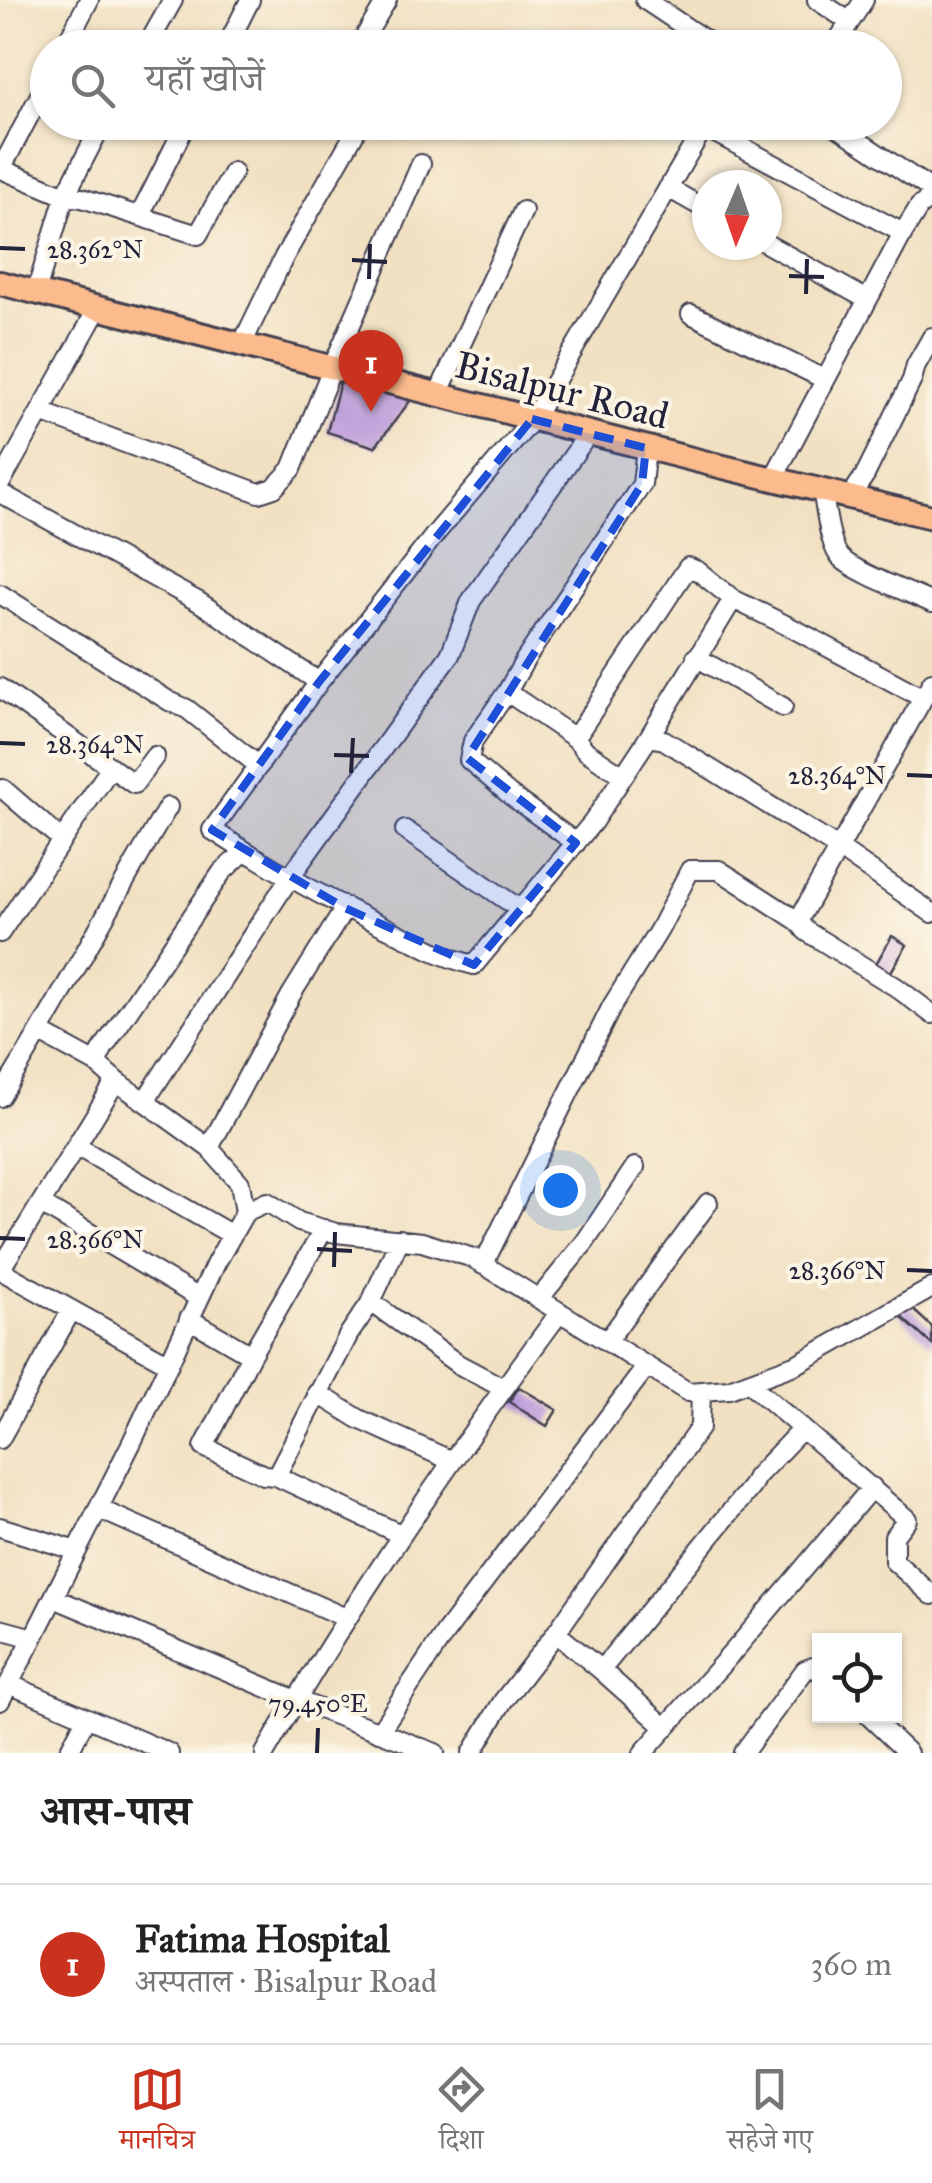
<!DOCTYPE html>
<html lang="hi">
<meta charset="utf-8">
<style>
body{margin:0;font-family:"IM FELL Great Primer","Noto Serif Devanagari",serif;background:#f2f2f2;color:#222}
.controls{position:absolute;right:30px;bottom:30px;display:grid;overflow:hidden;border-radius:0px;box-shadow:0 2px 8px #0004}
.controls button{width:90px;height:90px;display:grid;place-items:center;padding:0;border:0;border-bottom:2px solid #e0e0e0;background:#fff;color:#222;font:50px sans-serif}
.compass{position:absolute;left:692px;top:170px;width:90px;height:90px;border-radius:50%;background:#fff;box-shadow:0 2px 8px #0004;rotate:182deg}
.you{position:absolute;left:560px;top:1190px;width:35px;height:35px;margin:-25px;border:8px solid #fff;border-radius:50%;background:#1a73e8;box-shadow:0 0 0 15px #1a73e833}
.badge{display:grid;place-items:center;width:65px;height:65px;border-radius:50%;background:#c8321e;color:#fff;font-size:32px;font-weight:700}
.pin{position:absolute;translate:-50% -82px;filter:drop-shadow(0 2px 5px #0008)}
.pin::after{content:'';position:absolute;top:52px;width:35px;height:30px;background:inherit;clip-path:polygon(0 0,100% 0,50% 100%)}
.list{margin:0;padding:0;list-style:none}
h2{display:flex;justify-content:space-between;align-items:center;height:130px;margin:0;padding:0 40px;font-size:42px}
h2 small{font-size:32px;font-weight:400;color:#767676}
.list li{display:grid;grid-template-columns:65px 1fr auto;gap:30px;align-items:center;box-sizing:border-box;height:160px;padding:0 40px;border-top:2px solid #e0e0e0}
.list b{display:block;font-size:38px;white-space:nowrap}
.list p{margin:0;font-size:32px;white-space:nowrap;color:#767676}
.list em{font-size:32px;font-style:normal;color:#767676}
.icon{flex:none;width:55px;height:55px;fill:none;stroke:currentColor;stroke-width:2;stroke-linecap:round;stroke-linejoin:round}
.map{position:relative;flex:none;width:932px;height:1753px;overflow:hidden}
.search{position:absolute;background:#fff;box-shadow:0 2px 8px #0004;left:30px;right:30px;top:30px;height:110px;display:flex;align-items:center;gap:25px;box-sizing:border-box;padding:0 35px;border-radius:55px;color:#767676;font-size:38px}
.sheet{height:290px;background:#fff}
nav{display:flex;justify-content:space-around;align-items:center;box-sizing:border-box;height:140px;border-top:2px solid #e0e0e0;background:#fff;font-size:28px;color:#767676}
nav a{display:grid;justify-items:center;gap:5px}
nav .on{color:#c8321e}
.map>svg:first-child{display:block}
</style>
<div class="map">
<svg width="932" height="1753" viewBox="0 0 932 1753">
<rect width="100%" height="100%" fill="#fcf5e5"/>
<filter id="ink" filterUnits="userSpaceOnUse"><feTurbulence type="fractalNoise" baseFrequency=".01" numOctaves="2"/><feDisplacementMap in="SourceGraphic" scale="20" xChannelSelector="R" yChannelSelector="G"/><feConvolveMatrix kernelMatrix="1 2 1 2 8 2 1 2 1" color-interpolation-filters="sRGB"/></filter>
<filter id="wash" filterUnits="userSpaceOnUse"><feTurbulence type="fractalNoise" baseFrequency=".0048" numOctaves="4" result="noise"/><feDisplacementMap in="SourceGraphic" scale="40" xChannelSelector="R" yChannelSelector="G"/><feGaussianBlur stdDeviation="2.25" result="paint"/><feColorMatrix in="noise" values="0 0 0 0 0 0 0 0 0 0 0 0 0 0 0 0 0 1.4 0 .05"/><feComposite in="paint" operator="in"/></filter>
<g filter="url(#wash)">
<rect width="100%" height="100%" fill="#f1e0c1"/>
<g id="blocks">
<path fill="#bb9bda" d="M 341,378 L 413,397 L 375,447 L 327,432 Z
M 892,936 L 907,945 L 889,975 L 874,967 Z
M 908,1305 L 932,1327 L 932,1345 L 899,1315 Z
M 519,1387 L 557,1410 L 547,1426 L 509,1402 Z"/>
</g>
</g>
<g filter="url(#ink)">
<use href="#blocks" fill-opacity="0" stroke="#413e4f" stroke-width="2.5"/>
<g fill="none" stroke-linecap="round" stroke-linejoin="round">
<g stroke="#413e4f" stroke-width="22">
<path id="minor" d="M 645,0 L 717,48
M 817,0 L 850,22
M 64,48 L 89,0
M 146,48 L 173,0
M 226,48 L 250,0
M 358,48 L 387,0
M 833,48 L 864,0
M 48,80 L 1,169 L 65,196 L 82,198 L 198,235 L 233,172
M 830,122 L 932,190
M 668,188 L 707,210
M 140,215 L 187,122
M 767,244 L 866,299
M 36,292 L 65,196 L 103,122
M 691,314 L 824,379
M 242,344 L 284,257 L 361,122
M 438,394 L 523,211
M 41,412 L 259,493 L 274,488 L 292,469 L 332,368 L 421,164
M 773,479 L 903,233 L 919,207 L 932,197
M 0,484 L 98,308
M 822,491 C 826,507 829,547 841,558 C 854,572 911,593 932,603
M 0,493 L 199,602 L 319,682
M 850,497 L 865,475 L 912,380 L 916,365 L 932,337
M 0,594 L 169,701 L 187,709 L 259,766
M 733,599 L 649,737 L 593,822 L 474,965 C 444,958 417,943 389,929 C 328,900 269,867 212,830 L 319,682 L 437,532 L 533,419 L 704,127 L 903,233
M 696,657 L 783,707
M 0,688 L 134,784 L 155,756
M 507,692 L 575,738 L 586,751 L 623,776
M 649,737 L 664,740 L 838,848 L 932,913
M 575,738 L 688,567 L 698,571 L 733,599 L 796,630 L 923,698
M 3,789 L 62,840
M 405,830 L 521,910
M 576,843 L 510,795 L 469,760 L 473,741 L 507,692 L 525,660 L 642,484 L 646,448
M 798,921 L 932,682
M 0,933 L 111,767
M 41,1033 L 96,1063 L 116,1081 L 209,1148 L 240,1183 L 245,1212
M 96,1063 L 104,1047 L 222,872 L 245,851
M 0,1097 C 60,1003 110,903 168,807
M 145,1101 L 290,877 L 450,655 L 471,601 L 589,433
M 76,1146 L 232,1235
M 209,1148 L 291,995 L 345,908
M 41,1204 L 199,1298
M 324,1229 L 251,1355 L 204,1447 L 264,1475 L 276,1476 L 402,1535
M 483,1265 L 612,1006 L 659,930 L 690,870 L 719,870 L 798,921 L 806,931 L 896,987 L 932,1014
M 0,1270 L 116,1081
M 0,1270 L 169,1364
M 539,1299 L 585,1242 L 635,1167
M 371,1302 L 458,1364 L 503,1388
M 189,1319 L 251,1355
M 607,1341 L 708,1203
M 748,1382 L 907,1519 L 894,1536 L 894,1561 L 932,1595
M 317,1393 L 359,1419 L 452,1461
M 0,1439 L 71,1311
M 276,1476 L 349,1334 L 371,1302 L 400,1239
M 99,1509 L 346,1618
M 0,1527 L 77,1551
M 54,1598 L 296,1700 L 435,1753
M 0,1629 L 33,1638 L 132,1442 L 216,1263 L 245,1212 L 267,1202 L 299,1222 L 336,1233 L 422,1242 L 473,1258 L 688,1392 L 729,1389 L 797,1364 L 932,1288
M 556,1633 L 601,1670 L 665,1727
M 601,1670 L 751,1487 L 756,1477 L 801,1430
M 9,1684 L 169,1753
M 0,1701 L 33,1638
M 869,1716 L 908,1753
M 379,1732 L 445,1633 L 647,1366
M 68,1753 L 86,1718
M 265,1753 C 354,1600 454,1454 560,1312
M 472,1753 L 503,1701 L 556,1633 L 700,1427 L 701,1391
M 643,1753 L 739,1645 L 872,1487
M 743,1753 L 805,1670 L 813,1667 L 820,1672"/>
</g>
<g stroke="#413e4f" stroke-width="28">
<path id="major" d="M 0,283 L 707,463 L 932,517"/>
</g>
<use href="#minor" stroke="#fff" stroke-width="18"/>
<use href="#major" stroke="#fbbb8d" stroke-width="22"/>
</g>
</g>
<path fill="#1d4ed8" fill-opacity="0.2" stroke="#1d4ed8" stroke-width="8" stroke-dasharray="20 12" stroke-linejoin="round" d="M 532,419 L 646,448 L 642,484 L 467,758 L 576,843 L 474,965 L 345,908 L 212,830 L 319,682 Z"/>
<path fill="none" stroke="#22223b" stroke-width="4" d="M 0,248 L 25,249M 352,260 L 387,262M 789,276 L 824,277M 369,279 L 370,244M 806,294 L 807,259M 0,743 L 25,744M 334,755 L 369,756M 351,773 L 353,738M 907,775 L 932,776M 0,1238 L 25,1239M 317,1249 L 352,1251M 334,1267 L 335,1232M 907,1270 L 932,1271M 317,1753 L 318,1728"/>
<g text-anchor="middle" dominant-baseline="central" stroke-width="8" stroke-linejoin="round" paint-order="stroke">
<g font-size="38" fill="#22223b" stroke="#fcf5e5">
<text transform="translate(562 390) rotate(14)">Bisalpur Road</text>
</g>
</g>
<g font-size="25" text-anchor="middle" fill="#22223b" stroke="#fcf5e5" stroke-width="8" stroke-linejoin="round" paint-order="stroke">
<text x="95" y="258">28.362°N</text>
<text x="95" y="753">28.364°N</text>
<text x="837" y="784">28.364°N</text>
<text x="95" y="1248">28.366°N</text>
<text x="837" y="1279">28.366°N</text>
<text x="318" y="1712">79.450°E</text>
</g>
</svg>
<div class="controls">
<button><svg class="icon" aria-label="locate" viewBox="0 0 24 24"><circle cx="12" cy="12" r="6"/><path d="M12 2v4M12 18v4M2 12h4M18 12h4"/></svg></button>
</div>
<svg class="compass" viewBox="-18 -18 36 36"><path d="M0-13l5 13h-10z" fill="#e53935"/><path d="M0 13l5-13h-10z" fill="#767676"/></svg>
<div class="you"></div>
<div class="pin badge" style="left:371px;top:412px">1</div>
<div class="search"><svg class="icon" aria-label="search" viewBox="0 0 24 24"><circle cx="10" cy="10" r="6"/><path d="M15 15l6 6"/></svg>यहाँ खोजें</div>
</div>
<section class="sheet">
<h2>आस-पास<small></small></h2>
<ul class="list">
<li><span class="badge">1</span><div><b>Fatima Hospital</b><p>अस्पताल · Bisalpur Road</p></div><em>360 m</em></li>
</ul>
</section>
<nav>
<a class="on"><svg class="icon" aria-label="map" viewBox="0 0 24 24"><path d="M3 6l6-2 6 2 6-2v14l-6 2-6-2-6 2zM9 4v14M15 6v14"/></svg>मानचित्र</a>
<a><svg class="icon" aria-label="directions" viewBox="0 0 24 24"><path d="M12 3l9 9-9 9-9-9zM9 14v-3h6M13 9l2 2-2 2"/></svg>दिशा</a>
<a><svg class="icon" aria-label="saved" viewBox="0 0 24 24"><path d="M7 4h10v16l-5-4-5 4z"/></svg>सहेजे गए</a>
</nav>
